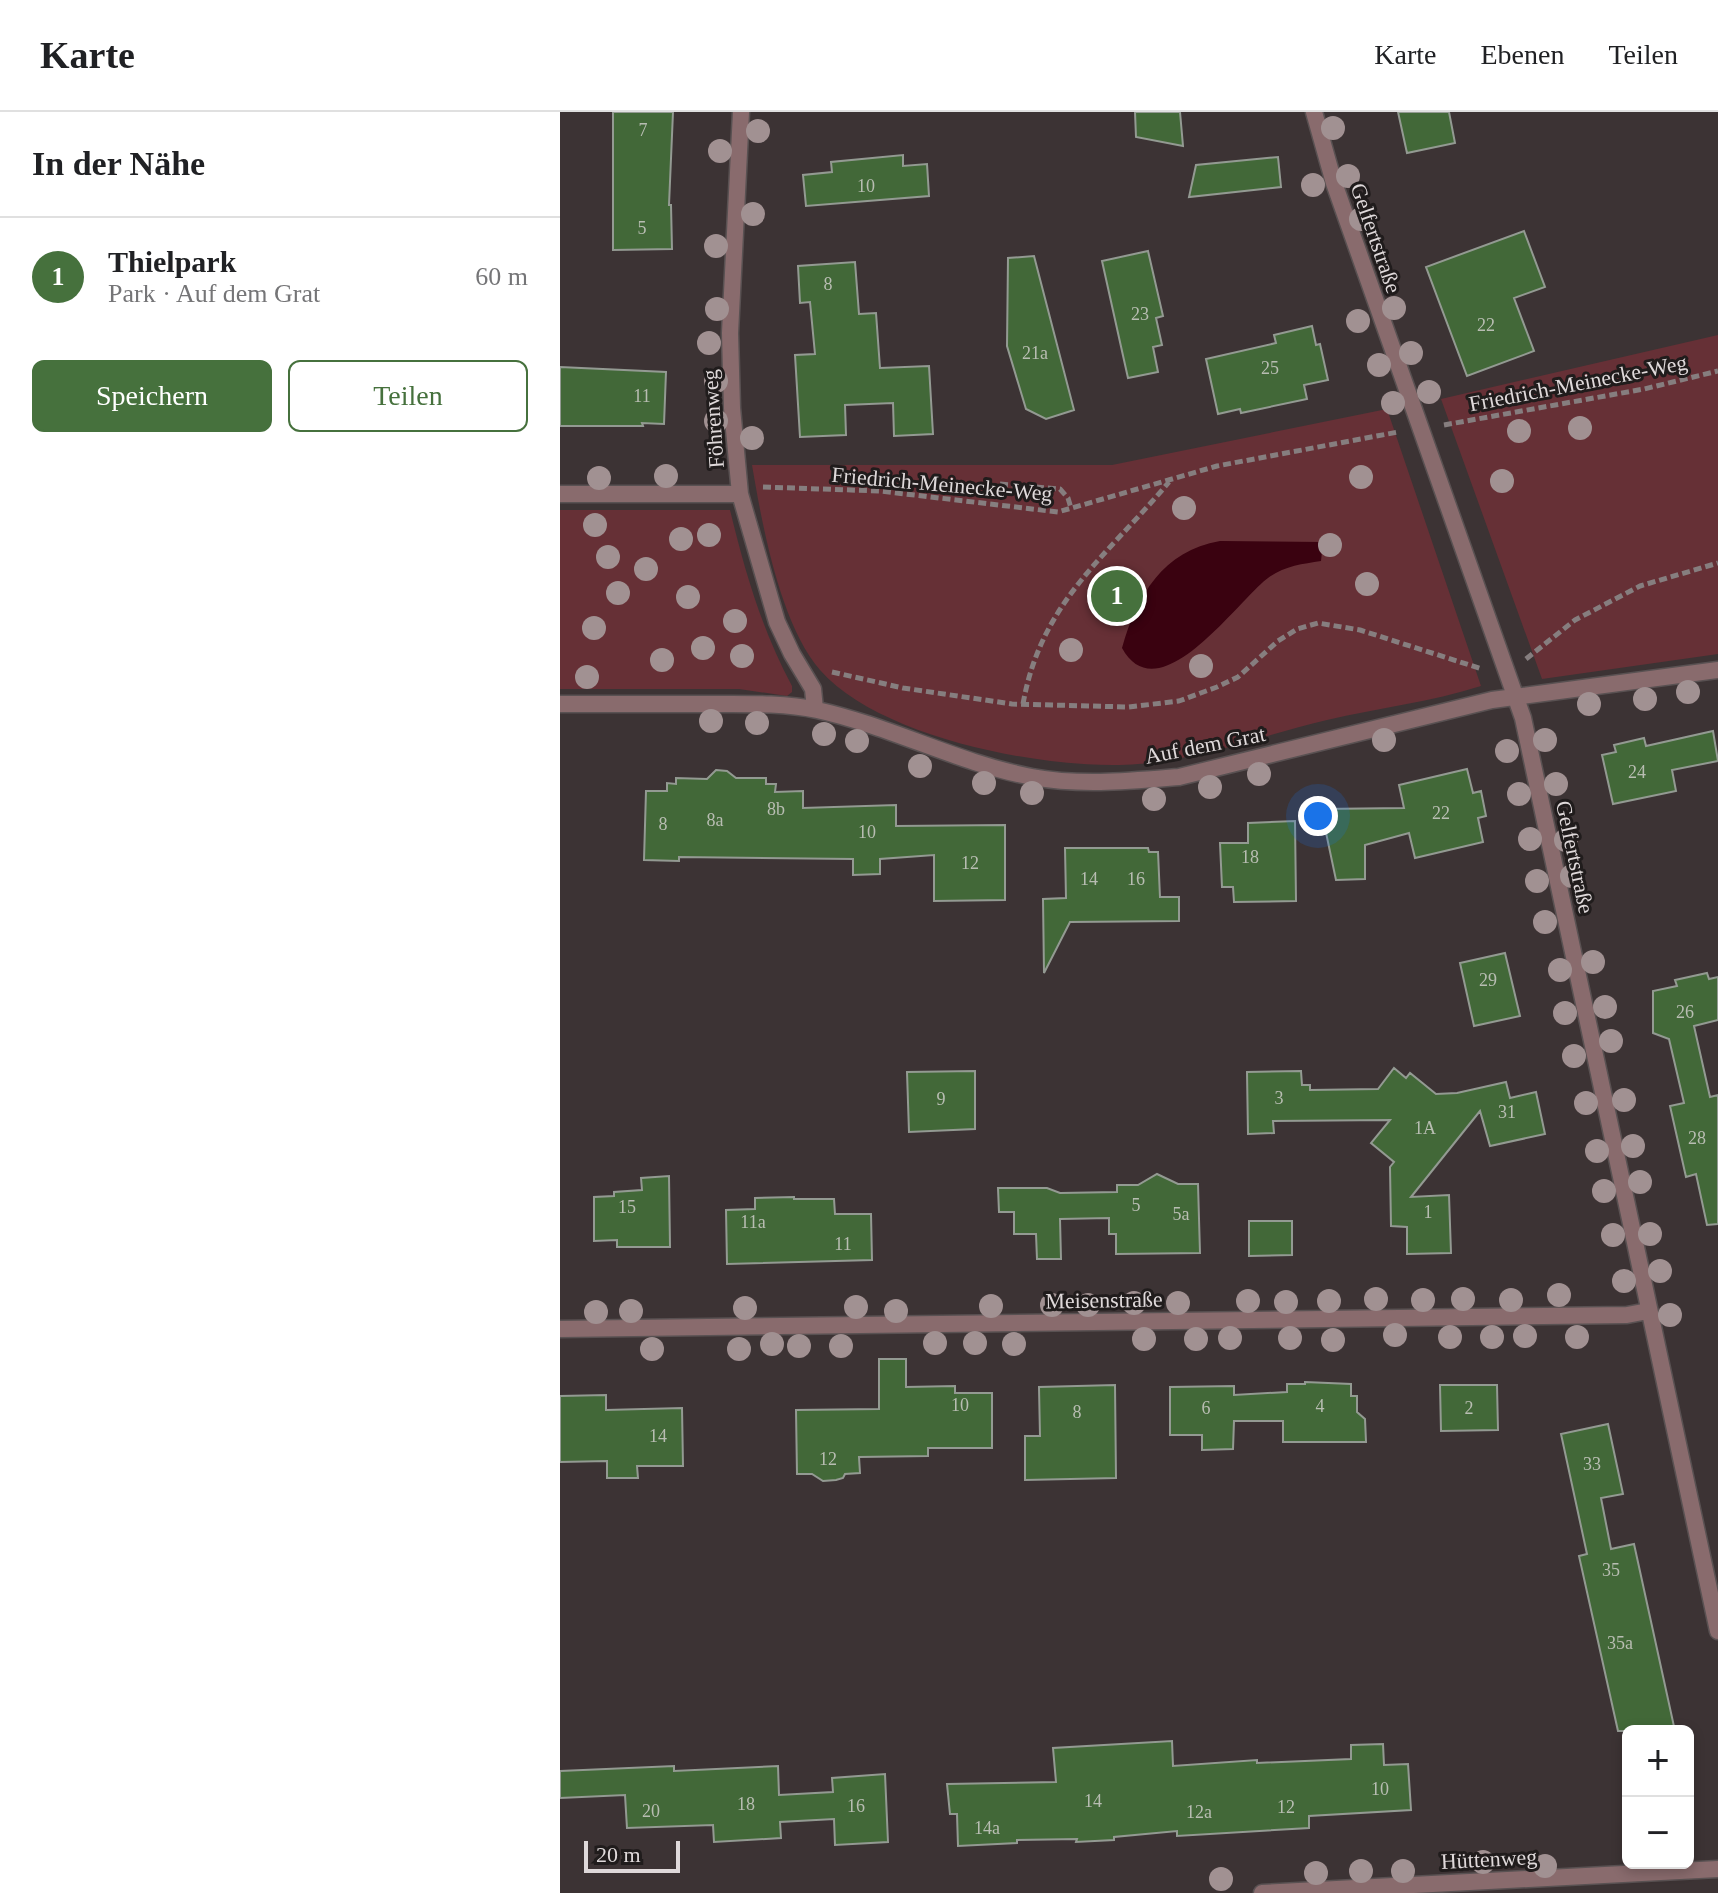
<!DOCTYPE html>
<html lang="de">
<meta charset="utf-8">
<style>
body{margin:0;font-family:"Times New Roman",serif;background:#f6f6f6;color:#202124}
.controls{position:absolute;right:24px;bottom:24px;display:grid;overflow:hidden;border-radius:12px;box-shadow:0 4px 12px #0003}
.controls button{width:72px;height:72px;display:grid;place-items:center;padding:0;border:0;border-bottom:2px solid #e0e0e0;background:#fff;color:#202124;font:40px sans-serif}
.scale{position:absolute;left:24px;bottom:20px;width:96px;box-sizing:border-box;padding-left:8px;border:4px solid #dfd9da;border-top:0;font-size:22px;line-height:28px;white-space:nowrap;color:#dfd9da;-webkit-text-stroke:6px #201c1c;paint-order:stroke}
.you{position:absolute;left:758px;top:704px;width:28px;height:28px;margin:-20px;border:6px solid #fff;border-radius:50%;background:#1a73e8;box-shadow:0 0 0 12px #1a73e833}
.badge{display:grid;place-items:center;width:52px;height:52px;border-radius:50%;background:#46713d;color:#fff;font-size:26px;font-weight:700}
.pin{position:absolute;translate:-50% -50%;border:4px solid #fff;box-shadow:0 2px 8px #0006}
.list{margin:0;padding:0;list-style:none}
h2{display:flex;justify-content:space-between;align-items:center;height:104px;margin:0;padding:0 32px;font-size:34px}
h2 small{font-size:26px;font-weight:400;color:#757577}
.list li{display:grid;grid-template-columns:52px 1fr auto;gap:24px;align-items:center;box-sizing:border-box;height:120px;padding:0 32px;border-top:2px solid #e0e0e0}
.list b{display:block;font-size:30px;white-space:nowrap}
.list p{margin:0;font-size:26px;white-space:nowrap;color:#757577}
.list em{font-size:26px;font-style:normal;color:#757577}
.actions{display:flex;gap:16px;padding:24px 32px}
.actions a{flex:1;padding:18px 0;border:2px solid #46713d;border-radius:12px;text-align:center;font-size:28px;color:#46713d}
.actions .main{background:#46713d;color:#fff}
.map{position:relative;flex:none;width:1158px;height:1781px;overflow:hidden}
header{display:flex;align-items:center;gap:48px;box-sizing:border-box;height:112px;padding:0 40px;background:#fff;border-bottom:2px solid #e0e0e0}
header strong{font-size:38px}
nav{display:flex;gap:44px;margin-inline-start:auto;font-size:28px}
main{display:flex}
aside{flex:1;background:#fff}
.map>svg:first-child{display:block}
</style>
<header>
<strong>Karte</strong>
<nav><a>Karte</a><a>Ebenen</a><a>Teilen</a></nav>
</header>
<main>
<aside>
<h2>In der Nähe<small></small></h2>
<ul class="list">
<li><span class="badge">1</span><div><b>Thielpark</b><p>Park · Auf dem Grat</p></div><em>60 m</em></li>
</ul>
<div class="actions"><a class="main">Speichern</a><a>Teilen</a></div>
</aside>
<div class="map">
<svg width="1158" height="1781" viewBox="0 0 1158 1781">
<rect width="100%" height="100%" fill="#3c3334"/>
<path fill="#663036" d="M 1158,223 L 1158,542 L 982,567 L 881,287 Z
M 827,297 L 921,574 C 871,590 817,596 767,608 C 704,623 642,647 578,652 C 490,659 320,627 260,558 C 220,512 202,412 192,353 L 552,353 Z
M 0,398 L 170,398 C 185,460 202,518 232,574 L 232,580 L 227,584 L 179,577 L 0,577 Z"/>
<path fill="#3a0210" d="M 660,429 L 763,430 L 761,449 C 742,452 724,454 708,466 C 678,488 599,603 562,536 C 577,483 603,439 660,429 Z"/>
<path fill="#426838" stroke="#939a92" stroke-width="2" d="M 53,0 L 113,0 L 109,93 L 111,93 L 112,137 L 53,138 Z
M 575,0 L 620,0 L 623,34 L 576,25 Z
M 838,0 L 889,0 L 895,31 L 847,41 Z
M 343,43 L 343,54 L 367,52 L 369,84 L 246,94 L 243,63 L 272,60 L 271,50 Z
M 718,45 L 721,75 L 629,85 L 636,53 Z
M 964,119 L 985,175 L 954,186 L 974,239 L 907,264 L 866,155 Z
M 588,139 L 603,204 L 596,206 L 602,233 L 593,235 L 598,260 L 568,266 L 542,149 Z
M 474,144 L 514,298 L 486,307 L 466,297 L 447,234 L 448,146 Z
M 295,150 L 299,202 L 316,201 L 320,256 L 369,254 L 373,322 L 334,324 L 333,291 L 285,293 L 286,323 L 240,325 L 235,243 L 255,242 L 250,190 L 240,191 L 238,154 Z
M 752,214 L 756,233 L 760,232 L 768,268 L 744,273 L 747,287 L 681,301 L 680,297 L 658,302 L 646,247 L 716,231 L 714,223 Z
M 0,255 L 106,260 L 104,312 L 82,311 L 83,314 L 0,314 Z
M 1153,619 L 1158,649 L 1112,658 L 1116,679 L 1053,692 L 1042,643 L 1056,640 L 1054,633 L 1084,626 L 1086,634 Z
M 907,657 L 913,681 L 921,679 L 926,704 L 918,706 L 923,730 L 855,746 L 849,721 L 805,733 L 805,767 L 776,768 L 761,697 L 844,696 L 839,673 Z
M 156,658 L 167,659 L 176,666 L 206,666 L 206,672 L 216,672 L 215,680 L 243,679 L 243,696 L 336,693 L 336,714 L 445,713 L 445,788 L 374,789 L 374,743 L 320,747 L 320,762 L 293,763 L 293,747 L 119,745 L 119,749 L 84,748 L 86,679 L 107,679 L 107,671 L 116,672 L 116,666 L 147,667 Z
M 735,709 L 736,789 L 674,790 L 673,775 L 662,775 L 660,731 L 688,731 L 688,711 Z
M 505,736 L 588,736 L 589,740 L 598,740 L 600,785 L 619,785 L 619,809 L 510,810 L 484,861 L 483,787 L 506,786 Z
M 945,841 L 960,904 L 914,914 L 900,851 Z
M 1147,861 L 1149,867 L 1158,865 L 1158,908 L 1134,914 L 1150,985 L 1158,983 L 1158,1112 L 1147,1113 L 1136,1062 L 1126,1065 L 1110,994 L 1124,991 L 1109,927 L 1093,921 L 1093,879 L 1117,874 L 1115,868 Z
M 834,956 L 846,966 L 850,961 L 876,982 L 897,981 L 946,970 L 950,986 L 976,980 L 985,1022 L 930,1034 L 920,999 L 851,1085 L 889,1083 L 891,1141 L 847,1142 L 847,1115 L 831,1114 L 830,1055 L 834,1050 L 811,1031 L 830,1008 L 713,1009 L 714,1021 L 688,1022 L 687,960 L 741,959 L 742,973 L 750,973 L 750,978 L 818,977 Z
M 415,959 L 415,1017 L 349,1020 L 347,960 Z
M 597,1062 L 618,1072 L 638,1072 L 640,1141 L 556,1142 L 556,1122 L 549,1122 L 549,1106 L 500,1107 L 501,1147 L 477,1147 L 476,1122 L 454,1122 L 454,1100 L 439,1100 L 438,1076 L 487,1076 L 500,1081 L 557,1080 L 557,1073 L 578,1073 Z
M 109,1064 L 110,1135 L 57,1135 L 57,1128 L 34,1129 L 34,1085 L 54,1084 L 54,1080 L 82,1078 L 81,1066 Z
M 234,1085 L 234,1087 L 274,1087 L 275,1102 L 311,1102 L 312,1148 L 167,1152 L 166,1098 L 195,1097 L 195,1086 Z
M 689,1109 L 732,1109 L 732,1143 L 689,1144 Z
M 319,1247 L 346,1247 L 346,1275 L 395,1274 L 395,1281 L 432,1281 L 432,1336 L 368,1336 L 368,1344 L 299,1345 L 300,1361 L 285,1362 L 283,1366 L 276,1368 L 263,1369 L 252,1362 L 237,1362 L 236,1298 L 319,1297 Z
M 745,1270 L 791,1272 L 791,1284 L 797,1284 L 797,1300 L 805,1307 L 806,1330 L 723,1330 L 723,1309 L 674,1309 L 673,1337 L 642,1338 L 642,1323 L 610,1323 L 610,1275 L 674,1274 L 674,1283 L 727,1280 L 727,1272 L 745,1272 Z
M 555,1273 L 556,1366 L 465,1368 L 465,1324 L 480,1324 L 479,1275 Z
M 880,1273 L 937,1273 L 938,1318 L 881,1319 Z
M 46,1283 L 46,1298 L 122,1296 L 123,1354 L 77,1354 L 78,1366 L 47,1366 L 47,1349 L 0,1350 L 0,1284 Z
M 1048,1312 L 1063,1382 L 1041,1386 L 1051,1437 L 1074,1432 L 1115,1619 L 1058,1619 L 1019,1444 L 1027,1442 L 1001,1322 Z
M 612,1629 L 613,1654 L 697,1648 L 697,1651 L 791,1647 L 791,1633 L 823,1632 L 824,1653 L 848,1652 L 851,1698 L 749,1704 L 749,1716 L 617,1724 L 617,1719 L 554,1725 L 554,1728 L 516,1730 L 517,1727 L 457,1728 L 457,1731 L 398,1734 L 397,1702 L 390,1702 L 387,1672 L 496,1670 L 493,1636 Z
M 114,1654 L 114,1659 L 218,1654 L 219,1683 L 273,1680 L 272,1666 L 325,1662 L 328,1730 L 275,1733 L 274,1707 L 220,1710 L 221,1726 L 154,1730 L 153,1713 L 67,1716 L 65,1683 L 0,1686 L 0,1659 Z"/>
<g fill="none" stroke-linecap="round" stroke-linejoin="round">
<g stroke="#595152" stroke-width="19">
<path id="street" d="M 181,0 L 170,221 L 172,296 L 180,382 L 217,510 L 232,542 L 253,577 L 255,597
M 754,0 L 774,71 L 963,606 L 1158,1519
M 0,382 L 180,382
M 0,592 C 51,592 102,592 153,592 C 186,592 224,591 257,598 C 330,614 398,651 472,665 C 521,674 570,669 619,665 L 932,588 L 1158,558
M 0,1217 L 1067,1203 L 1088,1199
M 702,1781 L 1158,1757"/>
</g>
<path stroke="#867e7f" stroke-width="5" stroke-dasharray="8 4" stroke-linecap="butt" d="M 884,313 L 1084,277 L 1158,259
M 440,372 L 500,377 L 508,386 L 511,396
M 203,375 L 320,379 L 498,400 L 657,354 L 838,320
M 966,547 L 1015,508 L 1080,474 L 1158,451
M 272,560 L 343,576 L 452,592 L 569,595 L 619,589 L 657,575 L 678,565 L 718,529 L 737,517 L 758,511 L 800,518 L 922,557
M 463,592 C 481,490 546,445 609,370"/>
<use href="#street" stroke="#896b6d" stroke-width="16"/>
</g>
<g fill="#a19192">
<circle cx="773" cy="16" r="12"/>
<circle cx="198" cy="19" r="12"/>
<circle cx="160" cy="39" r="12"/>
<circle cx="788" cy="64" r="12"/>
<circle cx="753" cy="73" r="12"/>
<circle cx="193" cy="102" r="12"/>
<circle cx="801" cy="107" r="12"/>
<circle cx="156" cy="134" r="12"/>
<circle cx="834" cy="196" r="12"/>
<circle cx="157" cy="197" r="12"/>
<circle cx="798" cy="209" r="12"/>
<circle cx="149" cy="231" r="12"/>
<circle cx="851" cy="241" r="12"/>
<circle cx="819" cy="253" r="12"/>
<circle cx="156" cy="269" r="12"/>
<circle cx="869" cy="280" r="12"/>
<circle cx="833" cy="291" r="12"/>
<circle cx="156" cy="309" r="12"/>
<circle cx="1020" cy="316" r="12"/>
<circle cx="959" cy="319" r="12"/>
<circle cx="192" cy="326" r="12"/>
<circle cx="106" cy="364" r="12"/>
<circle cx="801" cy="365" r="12"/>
<circle cx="39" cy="366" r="12"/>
<circle cx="942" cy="369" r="12"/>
<circle cx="624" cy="396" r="12"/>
<circle cx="35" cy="413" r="12"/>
<circle cx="149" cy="423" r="12"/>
<circle cx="121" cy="427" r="12"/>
<circle cx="770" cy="433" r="12"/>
<circle cx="48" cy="445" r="12"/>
<circle cx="86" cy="457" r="12"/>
<circle cx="568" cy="470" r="12"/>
<circle cx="807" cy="472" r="12"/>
<circle cx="58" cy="481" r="12"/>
<circle cx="128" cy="485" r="12"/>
<circle cx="175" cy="509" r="12"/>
<circle cx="34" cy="516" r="12"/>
<circle cx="143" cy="536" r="12"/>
<circle cx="511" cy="538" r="12"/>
<circle cx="182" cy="544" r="12"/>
<circle cx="102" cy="548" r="12"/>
<circle cx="641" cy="554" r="12"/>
<circle cx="27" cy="565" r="12"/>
<circle cx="1128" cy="580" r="12"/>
<circle cx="1085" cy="587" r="12"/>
<circle cx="1029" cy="592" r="12"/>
<circle cx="151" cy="609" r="12"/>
<circle cx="197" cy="611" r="12"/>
<circle cx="264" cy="622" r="12"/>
<circle cx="824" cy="628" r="12"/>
<circle cx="985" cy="628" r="12"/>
<circle cx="297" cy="629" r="12"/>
<circle cx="947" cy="639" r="12"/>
<circle cx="360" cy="654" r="12"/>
<circle cx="699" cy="662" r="12"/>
<circle cx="424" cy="671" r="12"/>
<circle cx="996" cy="672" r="12"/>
<circle cx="650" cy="675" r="12"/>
<circle cx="472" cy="681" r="12"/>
<circle cx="959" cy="682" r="12"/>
<circle cx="594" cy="687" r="12"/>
<circle cx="970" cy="727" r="12"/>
<circle cx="1006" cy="728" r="12"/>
<circle cx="1012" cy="764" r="12"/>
<circle cx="977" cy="769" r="12"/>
<circle cx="985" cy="810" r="12"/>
<circle cx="1033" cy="850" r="12"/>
<circle cx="1000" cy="858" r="12"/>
<circle cx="1045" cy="895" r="12"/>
<circle cx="1005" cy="901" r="12"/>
<circle cx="1051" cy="929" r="12"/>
<circle cx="1014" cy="944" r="12"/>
<circle cx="1064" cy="988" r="12"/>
<circle cx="1026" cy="991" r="12"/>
<circle cx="1073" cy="1034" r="12"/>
<circle cx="1037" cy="1039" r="12"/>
<circle cx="1080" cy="1070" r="12"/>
<circle cx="1044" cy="1079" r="12"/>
<circle cx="1090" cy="1122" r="12"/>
<circle cx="1053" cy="1123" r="12"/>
<circle cx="1100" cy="1159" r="12"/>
<circle cx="1064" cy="1169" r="12"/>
<circle cx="999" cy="1183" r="12"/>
<circle cx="816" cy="1187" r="12"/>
<circle cx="903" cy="1187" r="12"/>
<circle cx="863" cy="1188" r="12"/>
<circle cx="951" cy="1188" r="12"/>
<circle cx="688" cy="1189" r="12"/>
<circle cx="769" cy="1189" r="12"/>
<circle cx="726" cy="1190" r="12"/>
<circle cx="574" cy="1191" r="12"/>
<circle cx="618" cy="1191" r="12"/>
<circle cx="492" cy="1193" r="12"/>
<circle cx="528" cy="1193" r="12"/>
<circle cx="431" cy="1194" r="12"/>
<circle cx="296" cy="1195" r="12"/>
<circle cx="185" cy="1196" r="12"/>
<circle cx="71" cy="1199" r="12"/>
<circle cx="336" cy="1199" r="12"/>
<circle cx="36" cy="1200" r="12"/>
<circle cx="1110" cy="1203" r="12"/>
<circle cx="835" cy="1223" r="12"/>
<circle cx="965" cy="1224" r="12"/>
<circle cx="890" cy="1225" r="12"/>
<circle cx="932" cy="1225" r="12"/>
<circle cx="1017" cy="1225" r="12"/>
<circle cx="670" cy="1226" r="12"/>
<circle cx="730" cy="1226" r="12"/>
<circle cx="584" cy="1227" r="12"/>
<circle cx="636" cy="1227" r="12"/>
<circle cx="773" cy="1228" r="12"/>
<circle cx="375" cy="1231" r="12"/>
<circle cx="415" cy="1231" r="12"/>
<circle cx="212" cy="1232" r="12"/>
<circle cx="454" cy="1232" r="12"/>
<circle cx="239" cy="1234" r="12"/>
<circle cx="281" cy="1234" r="12"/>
<circle cx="92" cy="1237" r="12"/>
<circle cx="179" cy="1237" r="12"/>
<circle cx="923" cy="1750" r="12"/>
<circle cx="985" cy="1754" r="12"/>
<circle cx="801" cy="1759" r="12"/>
<circle cx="843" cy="1759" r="12"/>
<circle cx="756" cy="1761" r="12"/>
<circle cx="661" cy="1767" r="12"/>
</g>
<g text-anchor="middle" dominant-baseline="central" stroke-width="6" stroke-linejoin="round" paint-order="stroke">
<g font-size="18" fill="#b8bdb2">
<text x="83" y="18">7</text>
<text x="306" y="74">10</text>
<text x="82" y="116">5</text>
<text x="268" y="172">8</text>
<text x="580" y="202">23</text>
<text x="926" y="213">22</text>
<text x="475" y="241">21a</text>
<text x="710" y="256">25</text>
<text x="82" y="284">11</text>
<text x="1077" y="660">24</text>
<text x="216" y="697">8b</text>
<text x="881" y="701">22</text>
<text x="155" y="708">8a</text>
<text x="103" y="712">8</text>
<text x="307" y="720">10</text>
<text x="690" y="745">18</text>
<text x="410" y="751">12</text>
<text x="529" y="767">14</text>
<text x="576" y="767">16</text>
<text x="928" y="868">29</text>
<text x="1125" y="900">26</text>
<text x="719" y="986">3</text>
<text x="381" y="987">9</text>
<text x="947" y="1000">31</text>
<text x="865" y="1016">1A</text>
<text x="1137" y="1026">28</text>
<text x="576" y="1093">5</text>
<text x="67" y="1095">15</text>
<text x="868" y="1100">1</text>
<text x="621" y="1102">5a</text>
<text x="193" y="1110">11a</text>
<text x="283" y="1132">11</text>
<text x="400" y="1293">10</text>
<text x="760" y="1294">4</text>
<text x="646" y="1296">6</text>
<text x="909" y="1296">2</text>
<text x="517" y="1300">8</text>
<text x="98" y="1324">14</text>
<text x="268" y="1347">12</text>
<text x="1032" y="1352">33</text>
<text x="1051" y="1458">35</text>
<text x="1060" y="1531">35a</text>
<text x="820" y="1677">10</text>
<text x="533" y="1689">14</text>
<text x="186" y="1692">18</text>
<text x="296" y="1694">16</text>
<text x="726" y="1695">12</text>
<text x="91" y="1699">20</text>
<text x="639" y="1700">12a</text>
<text x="427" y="1716">14a</text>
</g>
<g font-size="22" fill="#dfd9da" stroke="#201c1c">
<text transform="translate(816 126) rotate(71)">Gelfertstraße</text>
<text transform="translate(1018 271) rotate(-11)">Friedrich-Meinecke-Weg</text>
<text transform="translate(153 307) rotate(-94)">Föhrenweg</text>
<text transform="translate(382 372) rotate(5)">Friedrich-Meinecke-Weg</text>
<text transform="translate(645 633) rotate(-11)">Auf dem Grat</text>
<text transform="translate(1015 745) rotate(78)">Gelfertstraße</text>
<text transform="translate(544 1188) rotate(-1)">Meisenstraße</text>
<text transform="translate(929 1747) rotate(-3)">Hüttenweg</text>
</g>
</g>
</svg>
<div class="controls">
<button>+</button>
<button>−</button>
</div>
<div class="scale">20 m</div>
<div class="you"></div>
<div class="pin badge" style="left:557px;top:484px">1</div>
</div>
</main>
